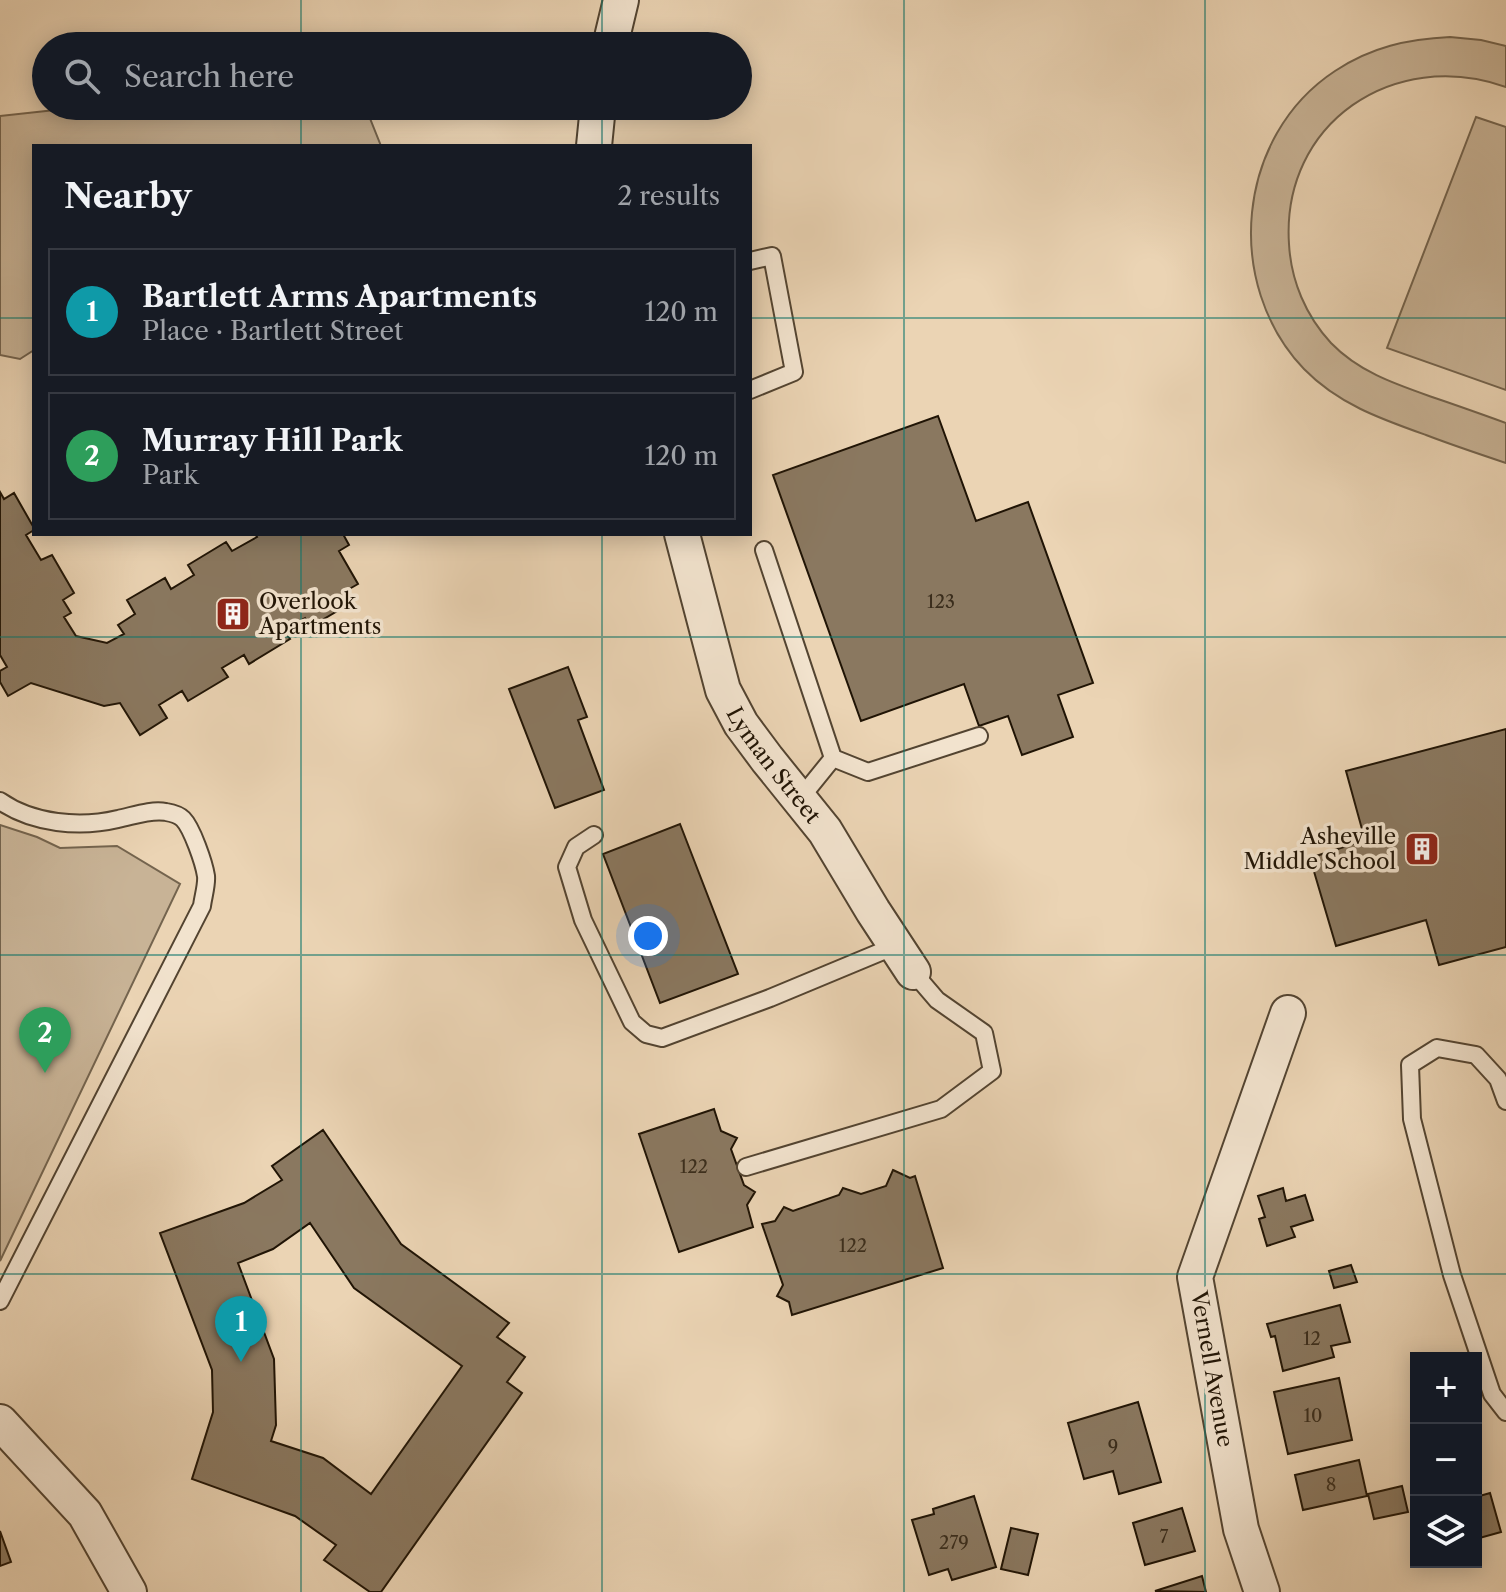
<!DOCTYPE html>
<meta charset="utf-8">
<style>
body{margin:0;font-family:"Libre Caslon Text",serif;background:#20242c;color:#f1f3f6}
.controls{position:absolute;right:24px;bottom:24px;display:grid;overflow:hidden;border-radius:0px;box-shadow:0 4px 20px #0003}
.controls button{width:72px;height:72px;display:grid;place-items:center;padding:0;border:0;border-bottom:2px solid #363941;background:#171b24;color:#f1f3f6;font:40px sans-serif}
.you{position:absolute;left:648px;top:936px;width:28px;height:28px;margin:-20px;border:6px solid #fff;border-radius:50%;background:#1a73e8;box-shadow:0 0 0 12px #1a73e833}
.badge{display:grid;place-items:center;width:52px;height:52px;border-radius:50%;background:#c59692;color:#fff;font-size:26px;font-weight:700}
.pin{position:absolute;translate:-50% -66px;filter:drop-shadow(0 2px 4px #0008)}
.pin::after{content:'';position:absolute;top:42px;width:28px;height:24px;background:inherit;clip-path:polygon(0 0,100% 0,50% 100%)}
.list{margin:0;padding:0;list-style:none}
h2{display:flex;justify-content:space-between;align-items:center;height:104px;margin:0;padding:0 32px;font-size:34px}
h2 small{font-size:26px;font-weight:400;color:#9ea1a6}
.list li{display:grid;grid-template-columns:52px 1fr auto;gap:24px;align-items:center;box-sizing:border-box;height:128px;margin:0 16px 16px;padding:0 16px;border:2px solid #363941;border-radius:0px}
.list b{display:block;font-size:30px;white-space:nowrap}
.list p{margin:0;font-size:26px;white-space:nowrap;color:#9ea1a6}
.list em{font-size:26px;font-style:normal;color:#9ea1a6}
.icon{flex:none;width:44px;height:44px;fill:none;stroke:currentColor;stroke-width:2;stroke-linecap:round;stroke-linejoin:round}
.map{position:relative;flex:none;width:1506px;height:1592px;overflow:hidden}
.search{position:absolute;background:#171b24;box-shadow:0 4px 20px #0003;left:32px;top:32px;width:720px;height:88px;display:flex;align-items:center;gap:20px;box-sizing:border-box;padding:0 28px;border-radius:44px;color:#9ea1a6;font-size:30px}
.panel{position:absolute;background:#171b24;box-shadow:0 4px 20px #0003;left:32px;top:144px;width:720px;height:392px;border-radius:0px}
.map>svg:first-child{display:block}
</style>
<div class="map">
<svg width="1506" height="1592" viewBox="0 0 1506 1592">
<rect width="100%" height="100%" fill="#ebd4b4"/>
<filter id="stains"><feTurbulence type="fractalNoise" baseFrequency=".0025" numOctaves="4"/><feColorMatrix values="0 0 0 0 .2 0 0 0 0 .09 0 0 0 0 .02 0 0 0 .5 -.17"/></filter>
<radialGradient id="worn" r=".72"><stop offset=".6" stop-color="#630" stop-opacity="0"/><stop offset="1" stop-color="#630" stop-opacity=".3"/></radialGradient>
<path fill="#c8b396" stroke="#74644e" stroke-width="2" d="M 1450,37 L 1481,40 L 1506,46 L 1506,87 C 1394,47 1281,123 1289,244 C 1291,281 1306,316 1331,343 C 1359,372 1395,384 1432,397 C 1456,405 1481,414 1506,423 L 1506,463 C 1479,454 1452,445 1426,435 C 1381,419 1338,404 1304,369 C 1223,284 1236,136 1335,71 C 1371,47 1408,39 1450,37 Z
M 92,106 L 365,106 L 381,146 L 34,146 L 34,350 L 20,359 L 0,355 L 0,116 Z
M 1476,117 L 1506,127 L 1506,390 L 1387,348 Z
M 0,825 L 37,837 L 60,848 L 117,846 L 180,884 L 0,1261 Z"/>
<path fill="#8a7860" stroke="#201405" stroke-width="2" fill-rule="evenodd" d="M 938,416 L 976,521 L 1028,502 L 1093,683 L 1058,695 L 1073,737 L 1022,755 L 1008,716 L 979,726 L 964,684 L 861,721 L 773,475 Z
M 0,492 L 4,499 L 14,493 L 34,528 L 34,530 L 26,535 L 41,560 L 52,555 L 74,593 L 63,600 L 71,613 L 64,617 L 76,636 L 107,643 L 124,634 L 118,625 L 135,614 L 127,600 L 165,578 L 171,589 L 194,575 L 188,565 L 226,542 L 232,551 L 257,537 L 255,534 L 343,534 L 349,545 L 339,551 L 358,584 L 344,592 L 351,603 L 310,627 L 305,618 L 284,630 L 290,639 L 249,664 L 244,655 L 222,668 L 228,677 L 188,701 L 182,691 L 159,705 L 167,718 L 140,735 L 120,703 L 104,706 L 31,683 L 8,696 L 0,682 L 0,671 L 7,667 L 0,655 Z
M 568,667 L 587,717 L 578,720 L 604,790 L 555,808 L 509,689 Z
M 1506,729 L 1506,947 L 1439,965 L 1426,920 L 1336,946 L 1310,858 L 1365,840 L 1346,771 Z
M 680,824 L 738,974 L 660,1003 L 603,854 Z
M 714,1109 L 721,1131 L 737,1138 L 731,1149 L 744,1185 L 755,1192 L 747,1205 L 753,1227 L 679,1252 L 639,1134 Z
M 323,1130 L 401,1244 L 509,1323 L 497,1337 L 525,1357 L 507,1382 L 522,1393 L 381,1592 L 370,1592 L 324,1560 L 336,1545 L 295,1516 L 192,1479 L 213,1412 L 212,1370 L 160,1233 L 244,1203 L 282,1180 L 272,1166 ZM 310,1223 L 354,1288 L 462,1366 L 371,1494 L 323,1458 L 271,1441 L 276,1425 L 274,1359 L 238,1263 L 273,1249 Z
M 893,1170 L 910,1178 L 915,1176 L 943,1268 L 792,1315 L 789,1302 L 777,1296 L 783,1285 L 762,1224 L 775,1221 L 784,1207 L 793,1211 L 839,1195 L 843,1188 L 861,1194 L 886,1186 Z
M 1283,1188 L 1286,1201 L 1305,1195 L 1313,1220 L 1291,1227 L 1295,1237 L 1267,1246 L 1259,1219 L 1265,1217 L 1258,1196 Z
M 1351,1265 L 1357,1282 L 1334,1288 L 1329,1271 Z
M 1340,1305 L 1350,1342 L 1331,1346 L 1334,1357 L 1283,1371 L 1275,1336 L 1271,1337 L 1267,1324 Z
M 1339,1378 L 1352,1440 L 1288,1454 L 1274,1392 Z
M 1138,1402 L 1161,1482 L 1119,1494 L 1113,1471 L 1084,1479 L 1068,1423 Z
M 1359,1460 L 1367,1496 L 1303,1510 L 1295,1475 Z
M 1402,1486 L 1408,1512 L 1374,1519 L 1368,1494 Z
M 1490,1493 L 1501,1532 L 1476,1539 L 1476,1497 Z
M 974,1496 L 996,1567 L 952,1580 L 948,1569 L 929,1575 L 912,1520 L 934,1514 L 933,1509 Z
M 1182,1508 L 1195,1551 L 1145,1565 L 1133,1523 Z
M 1011,1528 L 1038,1534 L 1028,1575 L 1001,1569 Z
M 0,1531 L 11,1562 L 0,1566 Z
M 1202,1576 L 1206,1592 L 1155,1591 Z"/>
<g fill="none" stroke-linecap="round" stroke-linejoin="round">
<g stroke="#534431" stroke-width="20">
<path id="service" d="M 750,261 L 772,256 L 794,372 L 750,390
M 764,550 L 833,758 L 799,800
M 833,758 L 868,772 L 979,736
M 0,801 C 33,824 80,828 118,819 C 133,816 151,809 166,812 C 172,813 179,815 183,819 C 192,828 204,863 206,876 C 207,885 203,897 202,906 L 0,1301
M 594,835 L 576,847 L 567,867 L 583,920 L 632,1022 L 646,1034 L 662,1038 L 770,998 L 895,946
M 1506,1101 L 1498,1079 L 1476,1055 L 1437,1048 L 1410,1065 L 1412,1119 L 1452,1275 L 1492,1394 L 1506,1412
M 746,1167 L 941,1109 L 992,1071 L 984,1033 L 937,1000 L 913,972"/>
</g>
<g stroke="#534431" stroke-width="38">
<g id="minor">
<path d="M 610,46 L 621,0"/>
<path d="M 594,146 L 598,106"/>
<path id="s1" d="M 682,534 L 723,690 L 741,724 L 767,759 L 825,831 L 873,911 L 913,972"/>
<path d="M 0,1422 L 85,1514 L 129,1592"/>
<path d="M 1262,1592 L 1241,1529 L 1195,1277 L 1288,1013"/>
</g>
</g>
<use href="#service" stroke="#f2e3ce" stroke-width="16"/>
<use href="#minor" stroke="#f2e3ce" stroke-width="34"/>
</g>
<path fill="none" stroke="#0f766e" stroke-width="2" stroke-opacity="0.55" d="M 301,0 L 301,46M 602,0 L 602,46M 904,0 L 904,1592M 1205,0 L 1205,1592M 301,106 L 301,146M 602,106 L 602,146M 0,318 L 34,318M 750,318 L 1506,318M 301,534 L 301,1592M 602,534 L 602,1592M 0,637 L 1506,637M 0,955 L 1506,955M 0,1274 L 1506,1274"/>
<defs>
<g id="building-square" transform="scale(1.8)"><rect x="-9" y="-9" width="18" height="18" rx="4" fill="#8f2418" stroke="#f2e3ce"/><path d="M-4-6H4V6H1V3H-1V6H-4ZM-2.5-4.3h1.7v1.8h-1.7ZM.8-4.3h1.7v1.8H.8ZM-2.5-1h1.7V.8h-1.7ZM.8-1h1.7V.8H.8Z" fill="#fff"/></g>
</defs>
<g fill-rule="evenodd">
<use href="#building-square" x="233" y="614"/>
<use href="#building-square" x="1422" y="849"/>
</g>
<g text-anchor="middle" dominant-baseline="central" stroke-width="7" stroke-linejoin="round" paint-order="stroke">
<g font-size="18" fill="#3a2d1c">
<text x="941" y="602">123</text>
<text x="694" y="1167">122</text>
<text x="853" y="1246">122</text>
<text x="1312" y="1339">12</text>
<text x="1313" y="1416">10</text>
<text x="1113" y="1447">9</text>
<text x="1331" y="1485">8</text>
<text x="1164" y="1537">7</text>
<text x="954" y="1543">279</text>
</g>
<g font-size="22" fill="#201405" stroke="#f2e3ce" text-anchor="start">
<text x="259" y="601">Overlook<tspan x="259" dy="25">Apartments</tspan></text>
<text x="1396" y="836" text-anchor="end">Asheville<tspan x="1396" dy="25">Middle School</tspan></text>
</g>
<g font-size="22" fill="#201405" stroke="#f2e3ce">
<text stroke="none"><textPath href="#s1" startOffset="252">Lyman Street</textPath></text>
<text transform="translate(1212 1369) rotate(80)">Vernell Avenue</text>
</g>
</g>
<rect width="100%" height="100%" filter="url(#stains)"/>
<rect width="100%" height="100%" fill="url(#worn)"/>
</svg>
<div class="controls">
<button>+</button>
<button>−</button>
<button><svg class="icon" aria-label="layers" viewBox="0 0 24 24"><path d="M12 4l9 5-9 5-9-5zM3 14l9 5 9-5"/></svg></button>
</div>
<div class="you"></div>
<div class="pin badge" style="left:241px;top:1362px;background:#0f9aa8">1</div>
<div class="pin badge" style="left:45px;top:1073px;background:#2e9e5b">2</div>
<div class="search"><svg class="icon" aria-label="search" viewBox="0 0 24 24"><circle cx="10" cy="10" r="6"/><path d="M15 15l6 6"/></svg>Search here</div>
<section class="panel">
<h2>Nearby<small>2 results</small></h2>
<ul class="list">
<li><span class="badge" style="background:#0f9aa8">1</span><div><b>Bartlett Arms Apartments</b><p>Place · Bartlett Street</p></div><em>120 m</em></li>
<li><span class="badge" style="background:#2e9e5b">2</span><div><b>Murray Hill Park</b><p>Park</p></div><em>120 m</em></li>
</ul>
</section>
</div>
